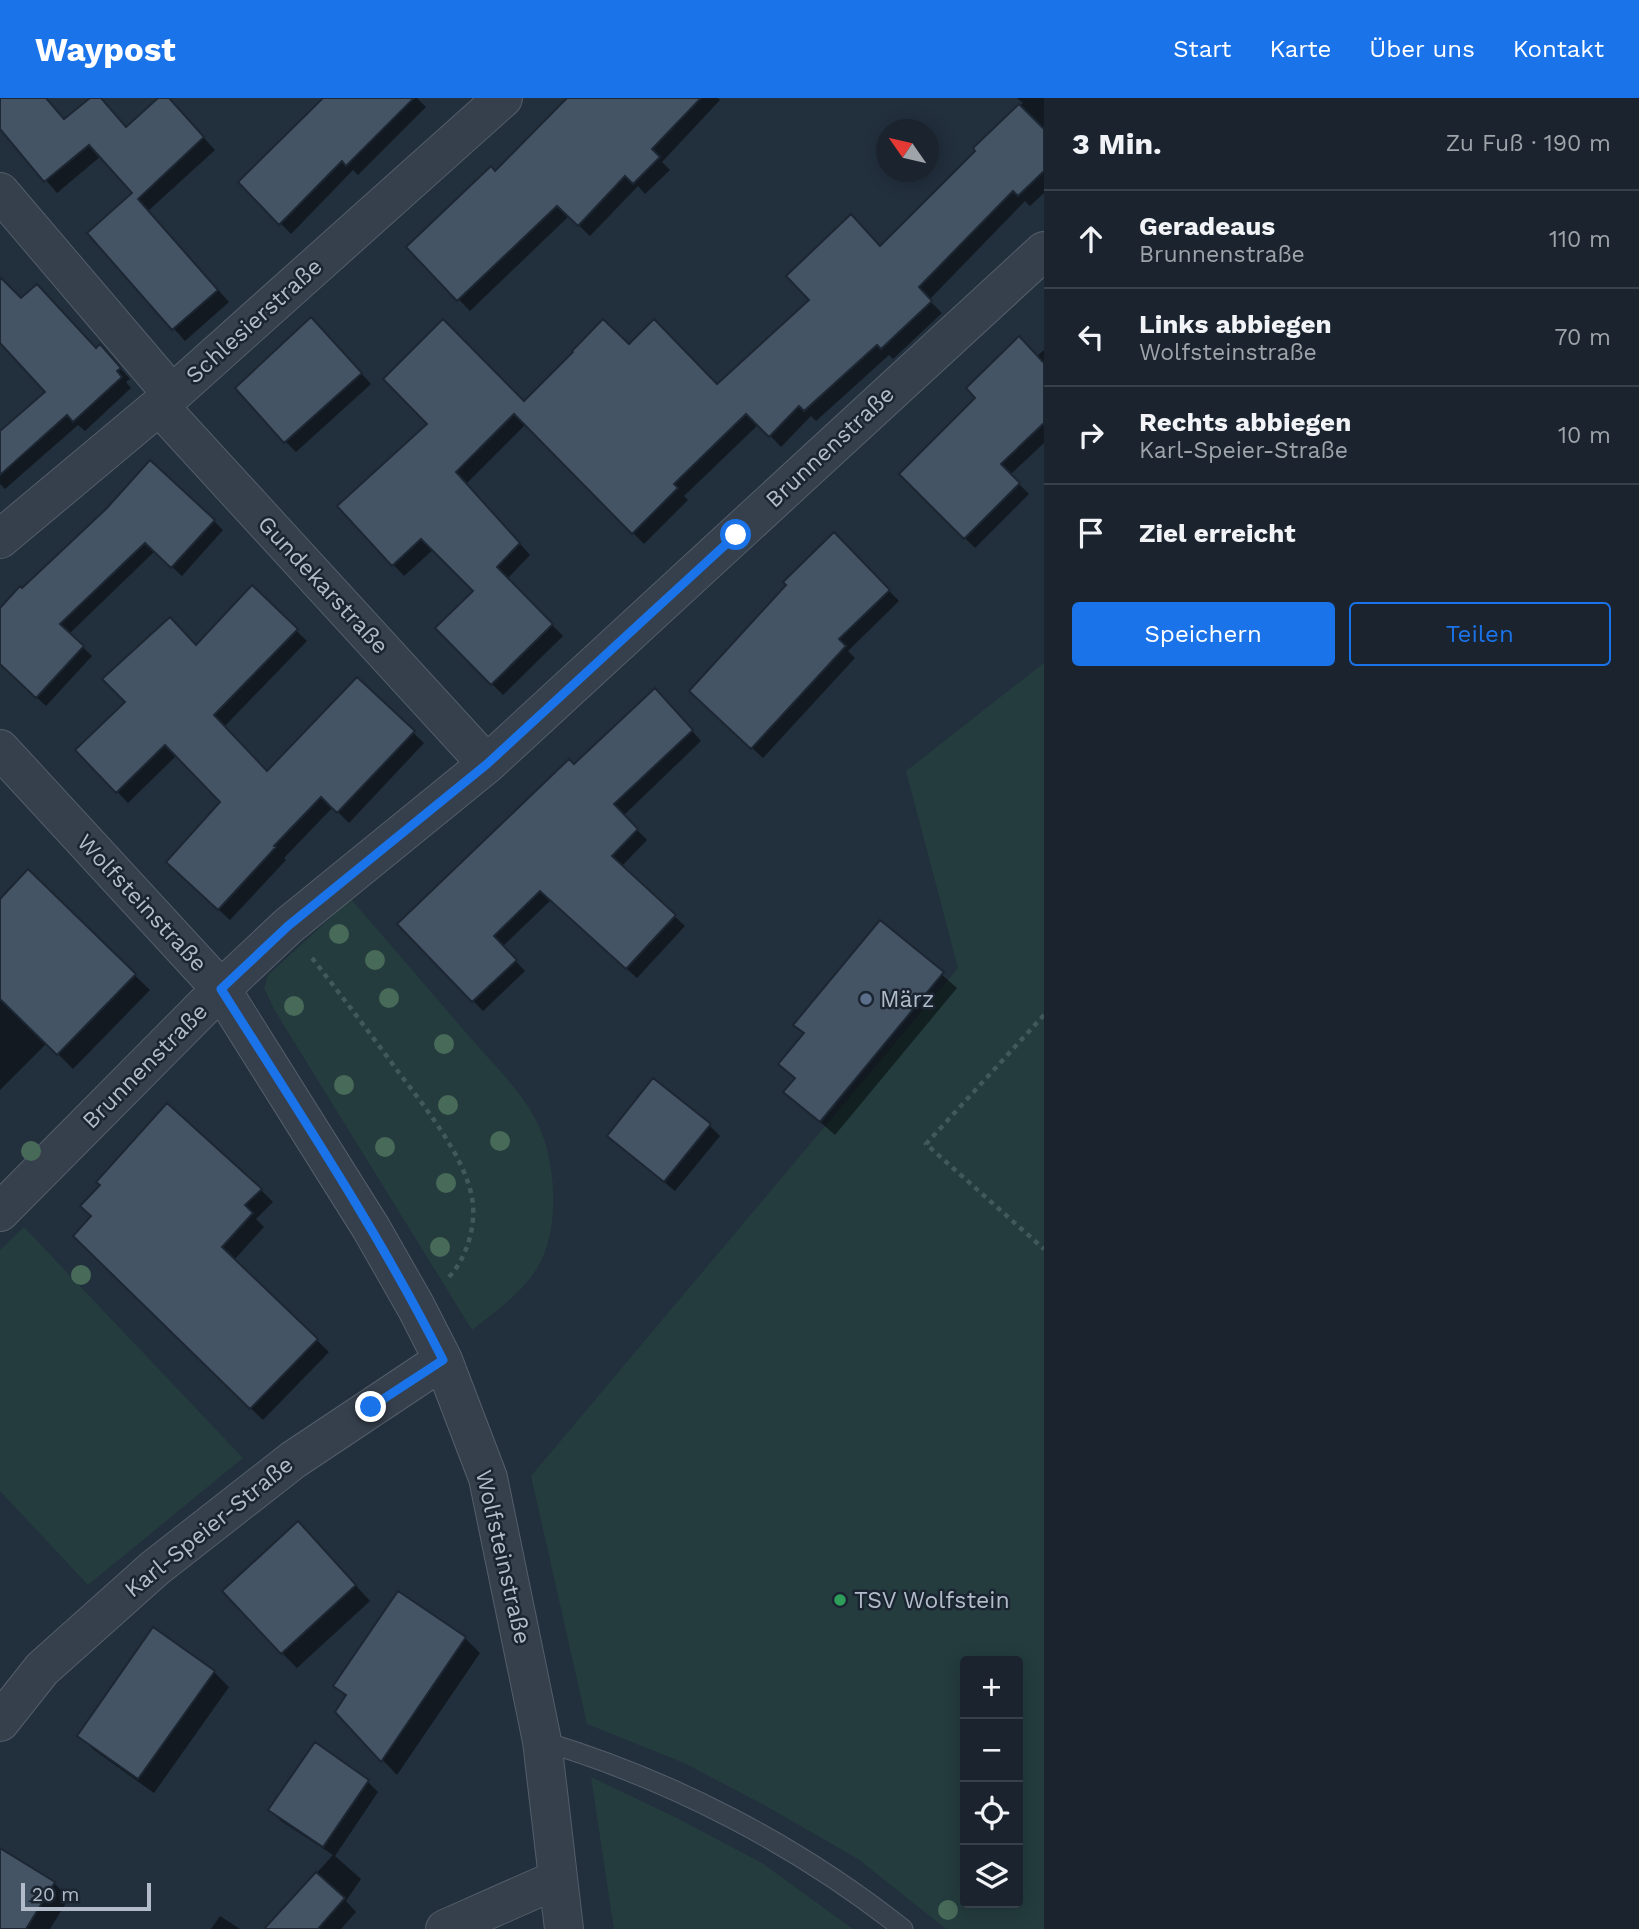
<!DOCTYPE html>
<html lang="de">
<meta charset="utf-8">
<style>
body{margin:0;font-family:"Work Sans",sans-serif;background:#272f3a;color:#f1f3f6}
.controls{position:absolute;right:21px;bottom:21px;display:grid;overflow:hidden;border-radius:7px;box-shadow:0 4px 18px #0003}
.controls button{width:63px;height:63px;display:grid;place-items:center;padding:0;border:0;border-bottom:2px solid #38404a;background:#1a232e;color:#f1f3f6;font:35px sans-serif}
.compass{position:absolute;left:876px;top:21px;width:63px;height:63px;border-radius:50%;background:#1a232e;box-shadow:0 4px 18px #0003;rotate:304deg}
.scale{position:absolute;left:21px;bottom:18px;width:130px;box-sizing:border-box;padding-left:7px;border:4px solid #b1bbc9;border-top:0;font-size:19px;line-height:24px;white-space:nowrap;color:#b1bbc9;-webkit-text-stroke:5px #1b2532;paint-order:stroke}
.stop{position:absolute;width:21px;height:21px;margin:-16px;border:5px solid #1a73e8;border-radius:50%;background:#fff}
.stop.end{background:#1a73e8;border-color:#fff;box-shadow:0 2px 7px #0008}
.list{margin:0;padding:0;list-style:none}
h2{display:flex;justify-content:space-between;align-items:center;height:91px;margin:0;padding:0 28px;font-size:30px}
h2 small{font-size:23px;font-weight:400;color:#9fa4aa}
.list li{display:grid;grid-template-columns:46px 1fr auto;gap:21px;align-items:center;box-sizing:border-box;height:98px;padding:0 28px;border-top:2px solid #38404a}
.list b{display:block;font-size:26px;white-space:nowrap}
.list p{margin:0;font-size:23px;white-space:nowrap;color:#9fa4aa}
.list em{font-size:23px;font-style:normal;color:#9fa4aa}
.actions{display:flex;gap:14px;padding:21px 28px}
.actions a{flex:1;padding:16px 0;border:2px solid #1a73e8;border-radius:7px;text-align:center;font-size:24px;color:#1a73e8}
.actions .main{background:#1a73e8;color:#fff}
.icon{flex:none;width:38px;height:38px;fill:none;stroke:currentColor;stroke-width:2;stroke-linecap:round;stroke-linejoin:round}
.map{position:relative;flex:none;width:1044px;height:1831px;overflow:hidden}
header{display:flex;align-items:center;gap:42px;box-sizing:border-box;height:98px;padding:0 35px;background:#1a73e8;color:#fff}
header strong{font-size:33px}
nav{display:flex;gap:38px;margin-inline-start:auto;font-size:24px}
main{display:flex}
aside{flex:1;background:#1a232e}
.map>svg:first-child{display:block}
</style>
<header>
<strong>Waypost</strong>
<nav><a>Start</a><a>Karte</a><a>Über uns</a><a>Kontakt</a></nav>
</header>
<main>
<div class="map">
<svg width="1044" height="1831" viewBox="0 0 1044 1831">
<rect width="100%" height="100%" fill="#222f3d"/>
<path fill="#243c3e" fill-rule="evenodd" d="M 1044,565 L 1044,1831 L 946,1831 L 858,1761 L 764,1707 L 684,1665 L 587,1626 L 531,1378 L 958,870 L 906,673 ZM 1018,1563 L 1018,1805 L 965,1805 L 965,1563 Z
M 351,801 C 391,847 430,893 469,938 C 493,966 522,993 538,1026 C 555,1061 559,1120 544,1156 C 531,1189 499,1211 472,1232 L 275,913 L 264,890 L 268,877 Z
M 24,1129 L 243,1360 L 88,1487 L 0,1393 L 0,1152 Z
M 591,1679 L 677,1720 L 762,1765 L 853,1831 L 614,1831 Z"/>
<path fill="#0007" d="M 0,0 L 46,0 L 65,23 L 93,0 L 100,0 L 127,31 L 161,0 L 167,0 L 215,52 L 148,113 L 229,204 L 185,243 L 89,135 L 135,95 L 101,58 L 57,95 L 0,29 Z
M 326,0 L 417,0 L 426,9 L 358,77 L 353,72 L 291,136 L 240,84 Z
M 569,0 L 718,0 L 720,2 L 662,64 L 670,72 L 645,96 L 638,88 L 590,138 L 569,118 L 470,213 L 408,149 L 495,75 Z
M 1017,0 L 1044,0 L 1044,95 L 1030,108 L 1025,103 L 929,202 L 942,215 L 893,261 L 889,257 L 816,323 L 811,318 L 781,349 L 759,326 L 684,398 L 688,402 L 644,446 L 526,326 L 466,386 L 530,457 L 507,481 L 563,538 L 503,597 L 437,530 L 475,493 L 434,451 L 404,478 L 339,408 L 629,248 L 717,288 L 881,150 L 977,53 L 975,50 L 1023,5 Z
M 0,181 L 21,203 L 110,259 L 130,281 L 126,284 L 131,290 L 85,333 L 78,327 L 5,391 L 0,386 L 0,335 L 47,293 L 0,242 Z
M 322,232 L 371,286 L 296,354 L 285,343 Z
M 1044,252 L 1044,345 L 1010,377 L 1029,396 L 975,450 L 901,376 Z
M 108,411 L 214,423 L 223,432 L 182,478 L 155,453 L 69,536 L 92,558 L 46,608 L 0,565 L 0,512 Z
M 834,437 L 899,503 L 848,553 L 855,560 L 763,660 L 702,603 Z
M 252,490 L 307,543 L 224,629 L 268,676 L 357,581 L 424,645 L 349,725 L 333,709 L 284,760 L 286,762 L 230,822 L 179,775 L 222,704 L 177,657 L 128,705 L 78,652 L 196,549 Z
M 665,602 L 701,643 L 623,718 L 647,742 L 621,769 L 685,828 L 637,880 L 551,802 L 502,849 L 525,873 L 483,913 L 400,826 L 575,668 Z
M 28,774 L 150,892 L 73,971 L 47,945 L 0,992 L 0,803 Z
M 881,824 L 957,890 L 835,1037 L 785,993 L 796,981 L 780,966 L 805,936 Z
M 709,1027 L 720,1038 L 675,1093 L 609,1038 Z
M 261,1092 L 273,1104 L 256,1121 L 264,1129 L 234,1162 L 329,1254 L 263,1322 L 75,1138 Z
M 313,1441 L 370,1503 L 297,1570 L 282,1555 Z
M 465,1540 L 480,1555 L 397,1677 L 337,1614 L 347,1600 L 335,1588 Z
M 214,1574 L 229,1589 L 154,1695 L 94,1652 L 79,1637 Z
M 368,1684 L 378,1694 L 335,1758 L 361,1781 L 346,1803 L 356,1814 L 341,1831 L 266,1831 L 333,1757 L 281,1723 L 271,1712 Z
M 0,1752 L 54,1785 L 69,1800 L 50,1831 L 0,1831 Z
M 220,1818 L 240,1831 L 211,1831 Z"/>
<path fill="#455464" stroke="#1d2734" stroke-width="2" d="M 0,0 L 46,0 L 64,21 L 90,0 L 101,0 L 126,29 L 158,0 L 169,0 L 204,39 L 138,101 L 218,192 L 172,232 L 87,135 L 132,95 L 89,47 L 44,84 L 0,31 Z
M 323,0 L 414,0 L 346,68 L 342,63 L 279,127 L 238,84 Z
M 567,0 L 701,0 L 652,51 L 660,59 L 633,86 L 625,78 L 578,128 L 557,108 L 457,203 L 406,149 L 491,68 L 495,73 Z
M 1019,6 L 1044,31 L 1044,73 L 1018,98 L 1013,93 L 919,189 L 932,203 L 881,251 L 877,247 L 804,313 L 799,308 L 769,339 L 746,316 L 674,386 L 678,390 L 632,436 L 514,316 L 456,374 L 520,445 L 497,469 L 553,526 L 491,587 L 435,530 L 473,493 L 421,441 L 392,468 L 337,408 L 427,326 L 383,281 L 443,221 L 524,303 L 573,254 L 572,253 L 603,221 L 629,246 L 654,221 L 717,286 L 809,202 L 786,178 L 851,116 L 880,148 L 975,53 L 973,50 Z
M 0,179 L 21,200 L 37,186 L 96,250 L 100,246 L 121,270 L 117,273 L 122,279 L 73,324 L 67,317 L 0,377 L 0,333 L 45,294 L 0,245 Z
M 311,219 L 362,275 L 284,345 L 235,290 Z
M 1019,238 L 1044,265 L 1044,325 L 1001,366 L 1020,385 L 964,441 L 899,376 L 975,300 L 966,290 Z
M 150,362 L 215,422 L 171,470 L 145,445 L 60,526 L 84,548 L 36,600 L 0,566 L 0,510 L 20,488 L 22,490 L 107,410 Z
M 834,434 L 890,492 L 839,541 L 846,548 L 751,651 L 689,593 L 786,487 L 783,484 Z
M 252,487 L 298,531 L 214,617 L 267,673 L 357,579 L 415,633 L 337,715 L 321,699 L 274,748 L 276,749 L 218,812 L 166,764 L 220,704 L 165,647 L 116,695 L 75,652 L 125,604 L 102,581 L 170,519 L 196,547 Z
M 655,590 L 693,632 L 614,706 L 638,731 L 612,758 L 676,817 L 626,871 L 540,793 L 494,838 L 517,862 L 472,904 L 397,826 L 569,661 L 574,666 Z
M 28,771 L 136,876 L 57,957 L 0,901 L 0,801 Z
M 880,822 L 944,874 L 820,1024 L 783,994 L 795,980 L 778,966 L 804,935 L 793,927 Z
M 653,980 L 711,1026 L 664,1084 L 607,1038 Z
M 167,1005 L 262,1091 L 245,1107 L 253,1115 L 222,1149 L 318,1241 L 250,1311 L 73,1138 L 91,1118 L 80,1108 L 100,1087 L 96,1084 Z
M 298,1423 L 356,1487 L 281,1556 L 222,1493 Z
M 398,1493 L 466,1539 L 381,1664 L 335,1614 L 346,1597 L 333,1588 Z
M 153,1529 L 215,1573 L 138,1681 L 77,1638 Z
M 315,1644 L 369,1682 L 323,1749 L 268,1712 Z
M 0,1750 L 55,1784 L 26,1831 L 0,1831 Z
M 316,1774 L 345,1800 L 318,1831 L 264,1831 Z"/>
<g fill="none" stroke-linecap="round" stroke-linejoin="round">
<g stroke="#545e6b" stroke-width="21">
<path id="lane" d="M 542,1643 C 672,1682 797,1747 903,1831"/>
</g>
<g stroke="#545e6b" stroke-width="40">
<path id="street" d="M 0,94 L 172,296
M 159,308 L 487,666
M 0,441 L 159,308 L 503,0
M 0,651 L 221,891 L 371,1130 L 416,1209 L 443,1262 L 488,1380 L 542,1643 L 564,1831
M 0,1114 L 221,891 L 288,828 L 487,666 L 1044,153
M 0,1624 L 42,1571 L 155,1470 L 293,1362 L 443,1262
M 445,1831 L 558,1781"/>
</g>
<path stroke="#41595b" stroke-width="4.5" stroke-dasharray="5 5" stroke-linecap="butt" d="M 312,860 C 341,897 369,934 397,972 C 423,1007 468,1061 473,1106 C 475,1132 466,1161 448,1180
M 1044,917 L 926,1046 L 1044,1151"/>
<use href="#lane" stroke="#36404d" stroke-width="19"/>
<use href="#street" stroke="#36404d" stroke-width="38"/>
</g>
<g fill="#486a59">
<circle cx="339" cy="836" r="10"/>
<circle cx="375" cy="862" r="10"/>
<circle cx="389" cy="900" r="10"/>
<circle cx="294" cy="908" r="10"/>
<circle cx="444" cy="946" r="10"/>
<circle cx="344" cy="987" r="10"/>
<circle cx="448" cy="1007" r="10"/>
<circle cx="500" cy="1043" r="10"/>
<circle cx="385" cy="1049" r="10"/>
<circle cx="31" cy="1053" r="10"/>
<circle cx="446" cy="1085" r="10"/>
<circle cx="440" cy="1149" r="10"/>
<circle cx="81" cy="1177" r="10"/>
<circle cx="948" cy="1812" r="10"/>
</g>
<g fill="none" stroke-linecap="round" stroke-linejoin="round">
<path stroke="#1a73e8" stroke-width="9" d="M 371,1309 L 443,1262 C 378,1133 298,1013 221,891 L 288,828 L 487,666 L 736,437"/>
</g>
<circle fill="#5c6f8a" stroke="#1b2532" stroke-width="2.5" cx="866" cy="901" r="7"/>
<circle fill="#2e9e5b" stroke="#1b2532" stroke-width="2.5" cx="840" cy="1502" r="7"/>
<g text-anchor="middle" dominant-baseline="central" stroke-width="5" stroke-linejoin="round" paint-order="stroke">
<g font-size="23" fill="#b1bbc9" stroke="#1b2532">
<text transform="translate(254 223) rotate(-42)">Schlesierstraße</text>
<text transform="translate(830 349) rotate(-43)">Brunnenstraße</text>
<text transform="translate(323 487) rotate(47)">Gundekarstraße</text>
<text transform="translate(142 805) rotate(47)">Wolfsteinstraße</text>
<text transform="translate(145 968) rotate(-45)">Brunnenstraße</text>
<text transform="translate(209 1429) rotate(-39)">Karl-Speier-Straße</text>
<text transform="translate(503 1459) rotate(77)">Wolfsteinstraße</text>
</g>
<g font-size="23" fill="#b1bbc9" stroke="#1b2532" text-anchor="start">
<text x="880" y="901">März</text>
<text x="854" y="1502">TSV Wolfstein</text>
</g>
</g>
</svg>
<div class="controls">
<button>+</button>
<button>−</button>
<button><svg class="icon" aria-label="locate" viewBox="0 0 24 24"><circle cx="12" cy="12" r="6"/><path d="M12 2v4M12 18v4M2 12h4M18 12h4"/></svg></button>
<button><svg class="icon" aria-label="layers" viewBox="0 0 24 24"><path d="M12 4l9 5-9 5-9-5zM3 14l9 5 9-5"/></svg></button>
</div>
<svg class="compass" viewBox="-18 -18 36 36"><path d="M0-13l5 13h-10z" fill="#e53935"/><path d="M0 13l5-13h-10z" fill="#9fa4aa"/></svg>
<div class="scale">20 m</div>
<div class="stop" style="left:736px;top:437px"></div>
<div class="stop end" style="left:371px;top:1309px"></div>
</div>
<aside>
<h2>3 Min.<small>Zu Fuß · 190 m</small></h2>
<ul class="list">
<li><svg class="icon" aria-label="ahead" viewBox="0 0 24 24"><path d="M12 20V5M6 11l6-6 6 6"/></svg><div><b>Geradeaus</b><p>Brunnenstraße</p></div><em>110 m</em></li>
<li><svg class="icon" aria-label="left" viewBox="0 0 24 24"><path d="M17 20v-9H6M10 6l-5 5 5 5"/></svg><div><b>Links abbiegen</b><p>Wolfsteinstraße</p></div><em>70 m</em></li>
<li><svg class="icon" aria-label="right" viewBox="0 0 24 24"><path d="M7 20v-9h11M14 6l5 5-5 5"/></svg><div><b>Rechts abbiegen</b><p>Karl-Speier-Straße</p></div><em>10 m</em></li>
<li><svg class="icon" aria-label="arrive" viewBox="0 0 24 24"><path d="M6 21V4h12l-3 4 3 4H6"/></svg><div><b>Ziel erreicht</b></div></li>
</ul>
<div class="actions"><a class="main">Speichern</a><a>Teilen</a></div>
</aside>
</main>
